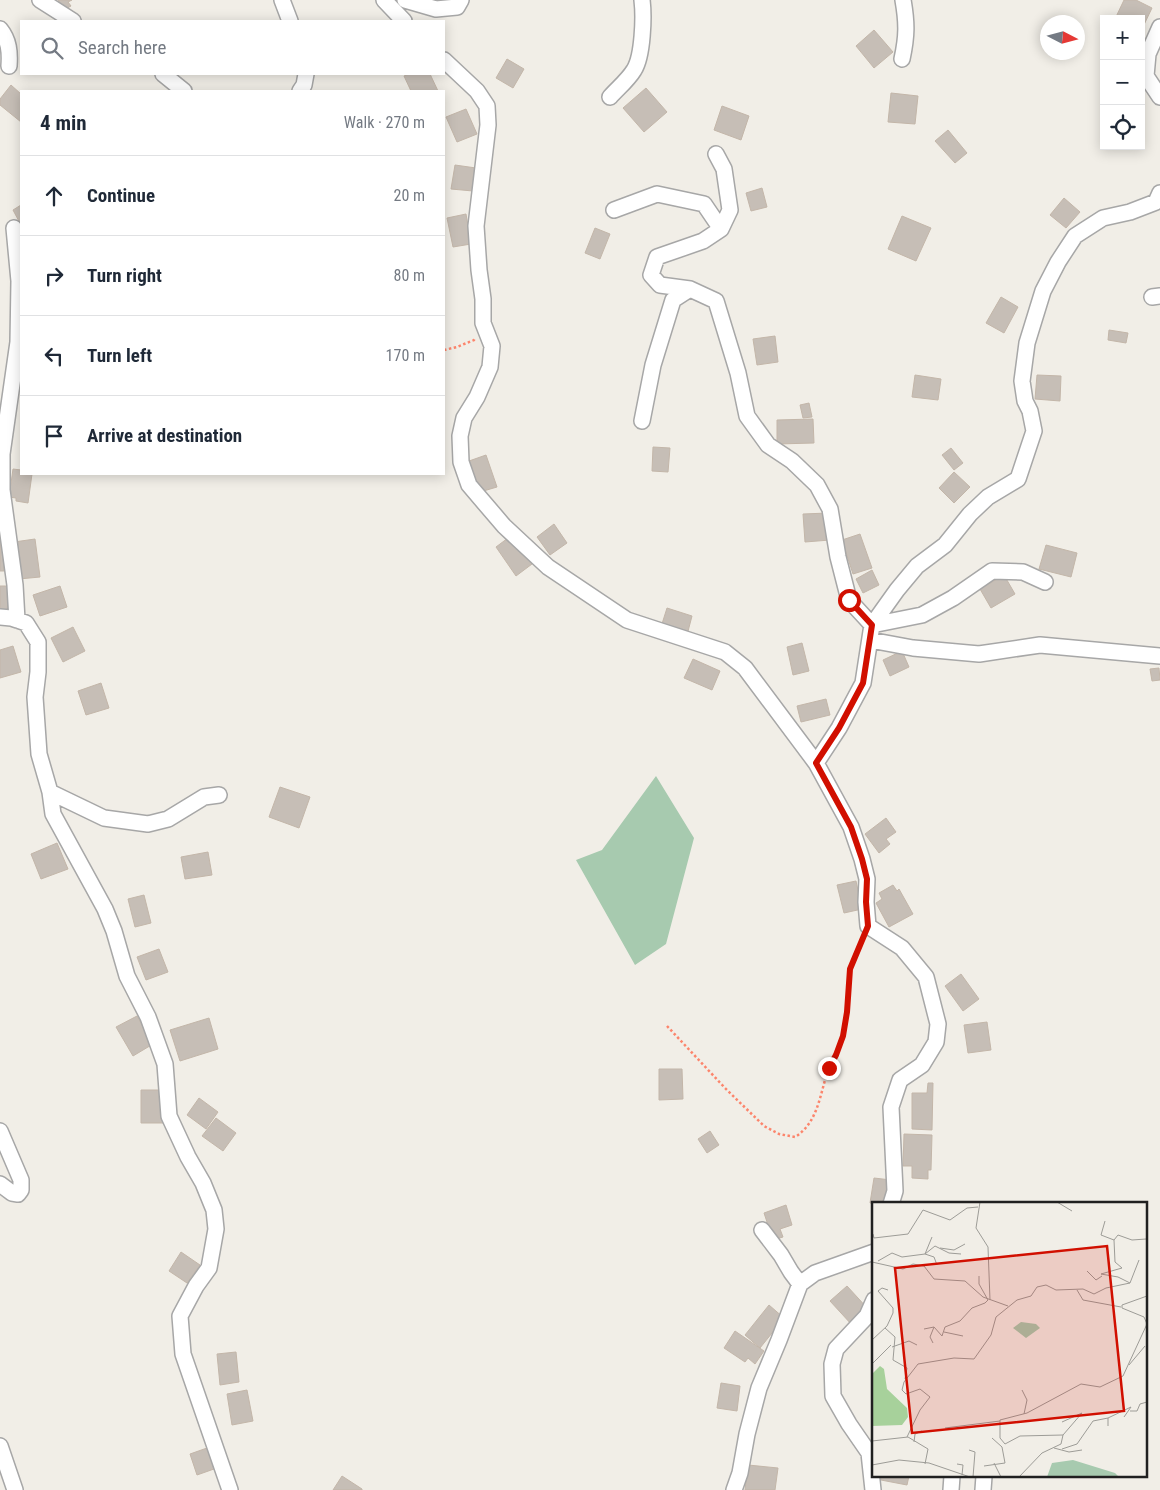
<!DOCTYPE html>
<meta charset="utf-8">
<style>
body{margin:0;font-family:"Roboto Condensed",sans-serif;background:#f2f2f3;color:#1f2937}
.controls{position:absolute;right:15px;top:15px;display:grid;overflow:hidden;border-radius:0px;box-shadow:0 2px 12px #0003}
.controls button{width:45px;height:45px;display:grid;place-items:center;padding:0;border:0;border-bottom:1px solid #e0e1e3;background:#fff;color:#1f2937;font:25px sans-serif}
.compass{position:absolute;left:1040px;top:15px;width:45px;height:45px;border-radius:50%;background:#fff;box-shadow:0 2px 12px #0003;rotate:96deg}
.stop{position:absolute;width:15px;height:15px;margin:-11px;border:4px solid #d10f00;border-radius:50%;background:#fff}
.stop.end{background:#d10f00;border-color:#fff;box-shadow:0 1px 5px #0008}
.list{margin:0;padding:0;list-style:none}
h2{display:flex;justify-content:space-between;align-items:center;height:65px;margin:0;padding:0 20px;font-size:21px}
h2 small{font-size:16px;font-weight:400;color:#747a83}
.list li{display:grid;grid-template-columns:32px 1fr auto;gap:15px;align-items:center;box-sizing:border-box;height:80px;padding:0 20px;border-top:1px solid #e0e1e3}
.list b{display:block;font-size:19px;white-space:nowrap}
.list em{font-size:16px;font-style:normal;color:#747a83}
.icon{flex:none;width:28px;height:28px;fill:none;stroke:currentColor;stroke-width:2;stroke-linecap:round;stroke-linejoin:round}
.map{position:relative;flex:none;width:1160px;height:1490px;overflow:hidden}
.search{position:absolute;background:#fff;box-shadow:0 2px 12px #0003;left:20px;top:20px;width:425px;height:55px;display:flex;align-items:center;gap:12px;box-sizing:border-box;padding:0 18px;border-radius:0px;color:#747a83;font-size:19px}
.panel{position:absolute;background:#fff;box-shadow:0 2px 12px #0003;left:20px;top:90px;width:425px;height:385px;border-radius:0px}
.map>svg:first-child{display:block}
</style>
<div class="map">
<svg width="1160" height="1490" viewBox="0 0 1160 1490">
<rect width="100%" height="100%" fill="#f1eee7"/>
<path fill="#a7caaf" d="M 656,776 L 694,838 L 666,944 L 635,965 L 576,860 L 602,850 Z"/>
<path fill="#c6beb6" stroke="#c3b6a9" d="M 58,0 L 72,0 L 68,2 L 71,6 L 64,10 Z
M 1124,0 L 1136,0 L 1152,8 L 1141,31 L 1141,19 L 1115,19 Z
M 874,30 L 893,52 L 874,68 L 856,46 Z
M 507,59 L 524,69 L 513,88 L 496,78 Z
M 409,74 L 430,74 L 438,91 L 411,91 L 404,76 Z
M 11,85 L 21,94 L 21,122 L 0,105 L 0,99 Z
M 646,88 L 667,112 L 644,132 L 623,108 Z
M 891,93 L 918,96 L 915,124 L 888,122 Z
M 722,106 L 749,116 L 741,140 L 714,130 Z
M 466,109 L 477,134 L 457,142 L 446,117 Z
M 948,130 L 967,153 L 955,163 L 935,141 Z
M 455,165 L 476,168 L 473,191 L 451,189 Z
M 762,188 L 767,207 L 751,211 L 746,193 Z
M 1064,198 L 1080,212 L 1066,228 L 1050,215 Z
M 21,205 L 21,225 L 13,210 Z
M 466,214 L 471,244 L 453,247 L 447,218 Z
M 902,216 L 931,228 L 916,261 L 888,249 Z
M 595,228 L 610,234 L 600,259 L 585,253 Z
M 1001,297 L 1018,307 L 1004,333 L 986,323 Z
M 1109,330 L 1128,333 L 1126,343 L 1108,340 Z
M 775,336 L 778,362 L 757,365 L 753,339 Z
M 915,375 L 941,379 L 938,400 L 912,397 Z
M 1037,375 L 1061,376 L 1060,401 L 1035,399 Z
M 809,403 L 812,417 L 803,418 L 800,405 Z
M 813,419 L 814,443 L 777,444 L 777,420 Z
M 653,447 L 670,448 L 668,472 L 652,471 Z
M 951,448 L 963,463 L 954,470 L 942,455 Z
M 486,455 L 497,487 L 480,492 L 469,461 Z
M 13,469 L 21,470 L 21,474 L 32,474 L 28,503 L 16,501 L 16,498 L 9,497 Z
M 954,472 L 970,487 L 954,503 L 939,488 Z
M 828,513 L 830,540 L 805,542 L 803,514 Z
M 554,524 L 567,543 L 550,555 L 537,537 Z
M 860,534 L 872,568 L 853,574 L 842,540 Z
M 512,535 L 532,564 L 516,576 L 496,547 Z
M 35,539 L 40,577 L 19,579 L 14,542 Z
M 0,541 L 2,541 L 4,571 L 0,571 Z
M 1046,545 L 1077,553 L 1071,577 L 1039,569 Z
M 872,570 L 879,585 L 863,593 L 856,579 Z
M 1004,575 L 1015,594 L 991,608 L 980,589 Z
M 0,586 L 9,586 L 7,612 L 0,612 Z
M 60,586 L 67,607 L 40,616 L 33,595 Z
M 667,608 L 692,616 L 687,635 L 661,627 Z
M 73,627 L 85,651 L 63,662 L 51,638 Z
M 802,643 L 809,671 L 793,675 L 787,647 Z
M 13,646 L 21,672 L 0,678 L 0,650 Z
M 902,651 L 909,667 L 890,676 L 883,660 Z
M 693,659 L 720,671 L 712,690 L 684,678 Z
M 1159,668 L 1160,680 L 1152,681 L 1150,669 Z
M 101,683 L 109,708 L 86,715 L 78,691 Z
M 826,699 L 830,715 L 801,722 L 797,706 Z
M 280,787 L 310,797 L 299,828 L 269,817 Z
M 886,818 L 896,832 L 886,839 L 890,844 L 879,853 L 865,834 Z
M 57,843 L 68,869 L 41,879 L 31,854 Z
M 208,852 L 212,875 L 185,879 L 181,857 Z
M 856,881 L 862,909 L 844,913 L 837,885 Z
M 893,885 L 897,891 L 899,889 L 913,914 L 889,927 L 876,903 L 882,899 L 879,893 Z
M 144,895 L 151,923 L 135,927 L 128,899 Z
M 159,949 L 168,972 L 146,980 L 137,957 Z
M 961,974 L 979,999 L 963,1011 L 945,986 Z
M 137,1016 L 153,1044 L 133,1056 L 116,1027 Z
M 209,1018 L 218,1049 L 180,1061 L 170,1030 Z
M 987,1022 L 991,1050 L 968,1053 L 964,1025 Z
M 659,1069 L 682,1069 L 683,1099 L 659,1100 Z
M 928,1083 L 933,1083 L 932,1130 L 912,1129 L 912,1093 L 927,1093 Z
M 141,1090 L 165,1090 L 165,1123 L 141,1123 Z
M 199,1098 L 218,1112 L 206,1129 L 187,1115 Z
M 216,1118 L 236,1133 L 223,1151 L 202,1136 Z
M 710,1131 L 719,1145 L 707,1153 L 698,1139 Z
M 904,1134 L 932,1135 L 931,1170 L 928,1170 L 928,1179 L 912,1178 L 912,1166 L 903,1166 Z
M 874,1178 L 891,1180 L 888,1204 L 870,1203 Z
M 786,1205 L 792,1225 L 780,1229 L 783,1237 L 773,1240 L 764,1213 Z
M 181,1252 L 200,1265 L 187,1283 L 169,1271 Z
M 847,1286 L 869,1310 L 852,1325 L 830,1301 Z
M 769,1305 L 784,1318 L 760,1348 L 745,1335 Z
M 735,1331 L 764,1351 L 755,1364 L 748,1358 L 745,1362 L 724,1348 Z
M 236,1352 L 239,1382 L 220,1385 L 217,1354 Z
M 721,1383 L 740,1386 L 737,1411 L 717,1408 Z
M 247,1390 L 253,1421 L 232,1425 L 227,1394 Z
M 207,1448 L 214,1469 L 197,1475 L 190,1454 Z
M 748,1465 L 778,1468 L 775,1490 L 745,1490 Z
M 342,1476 L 362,1489 L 362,1490 L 333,1490 Z
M 881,1476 L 909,1476 L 907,1485 L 881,1480 Z"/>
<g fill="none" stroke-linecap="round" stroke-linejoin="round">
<g stroke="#a7a7a7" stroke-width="18">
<path id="minor" d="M 40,0 L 73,21
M 282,0 L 290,21
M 384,0 L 404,21
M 405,0 L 436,9 L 457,7 L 461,0
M 1160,27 L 1148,54 L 1146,76 L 1160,97
M 0,29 C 9,40 10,52 9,66
M 902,59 C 907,36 907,23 903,0
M 444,60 L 477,91 L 487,106 L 488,125 L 476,226 L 479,270 L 483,299 L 483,323 L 492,346 L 490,367 L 477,397 L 464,418 L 460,436 L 461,462 L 469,485 L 504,526 L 548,567 L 627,620 L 725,652 L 745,668 L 816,763 L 851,827 L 862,859 L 867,879 L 866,902 L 868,926 L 902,948 L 926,977 L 938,1024 L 936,1042 L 922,1065 L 900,1080 L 891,1107 L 895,1191 L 891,1204
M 163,74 L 184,91
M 300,91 L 304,85 L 306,74
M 610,97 C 618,88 628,80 634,70 C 643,56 644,16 642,0
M 716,154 L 724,169 L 730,210 L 721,229 L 703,241 L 657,257 L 651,275 L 660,285 L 690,289 L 716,301 L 738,373 L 747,416 L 768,445 L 792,461 L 817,485 L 830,509 L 838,557 L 849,600 L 872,625 L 922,615 L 953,598 L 992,571 L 1023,572 L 1045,582
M 614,210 L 657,194 L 704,204 L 721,229
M 14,228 L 19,281 L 18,342 L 2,454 L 2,490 L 15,585 L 17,620
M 1152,297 L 1160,296
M 642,421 L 653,365 L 673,300 L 690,289
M 0,617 L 11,618 L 26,623 L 38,642 L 38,672 L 35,697 L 39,754 L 50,792 L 53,814 L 105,909 L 114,931 L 127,976 L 148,1017 L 165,1064 L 169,1116 L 188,1157 L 203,1183 L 214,1210 L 216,1229 L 209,1268 L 196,1286 L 180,1316 L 183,1354 L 230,1490
M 870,640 L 913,648 L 979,654 L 1040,645 L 1160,656
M 816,763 L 839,728 L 863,683 L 872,625 L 897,590 L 917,566 L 945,545 L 970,514 L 988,497 L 1018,479 L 1034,431 L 1030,411 L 1025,401 L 1022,381 L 1027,343 L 1043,291 L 1058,262 L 1075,236 L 1103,218 L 1130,212 L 1156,202 L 1160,193
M 50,792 L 104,818 L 148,824 L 168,819 L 204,797 L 219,795
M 0,1131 L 21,1180 L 21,1190 L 18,1194 L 12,1193 L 0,1184
M 762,1230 L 781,1255 L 791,1272 L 800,1284
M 0,1446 L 15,1490
M 734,1490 L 740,1473 L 747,1434 L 759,1388 L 779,1340 L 800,1284 L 815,1273 L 874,1252
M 873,1490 L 869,1453 L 849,1424 L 833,1396 L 832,1364 L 836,1349 L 867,1316 L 874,1300
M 951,1490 L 952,1476
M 983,1490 L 984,1476"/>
</g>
<path stroke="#fc856c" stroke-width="2.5" stroke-dasharray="2.5 2.5" stroke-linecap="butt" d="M 444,350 L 457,347 L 474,340 L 475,337
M 667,1026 L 725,1088 L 764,1126 L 779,1134 L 795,1137 C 818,1123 820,1094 828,1070 C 832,1058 840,1048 843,1035 C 848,1013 846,991 850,970 C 852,959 858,948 863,938"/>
<use href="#minor" stroke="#fff" stroke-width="15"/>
</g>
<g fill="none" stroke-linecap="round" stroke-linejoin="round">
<path stroke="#d10f00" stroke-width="6" d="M 829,1068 L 836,1055 L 843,1036 L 847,1012 L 850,969 L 868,926 L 866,902 L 867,879 L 862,859 L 851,827 L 816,763 L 839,728 L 863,683 L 872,625 L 849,600"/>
</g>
<g transform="translate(872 1202)">
<rect width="275" height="275" fill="#f1eee7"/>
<path d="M 8,164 L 12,167 L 15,187 L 35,206 L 36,215 L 30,223 L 0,224 L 0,172 Z" fill="#a7d19b"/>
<path d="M 149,120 L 164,122 L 168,126 L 154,136 L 141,126 ZM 201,258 L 243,271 L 247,275 L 175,275 L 180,261 Z" fill="#a7caaf"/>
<path fill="none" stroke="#9d9c97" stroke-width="1" d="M 108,0 L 104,26 L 116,45 L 118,98M 185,0 L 200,9M 233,19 L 229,33 L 242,38M 1,32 L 2,36 L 36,32 L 51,8 L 78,18 L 95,6 L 106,5M 60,35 L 53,52 L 62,55 L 65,63M 242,38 L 246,33 L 260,38 L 274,37M 68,46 L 82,48 L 93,42M 6,59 L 20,51 L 30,55 L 53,52 L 63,44 L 77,51 L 89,52M 0,60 L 31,67 L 41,62 L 52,64 L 62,77 L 93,79 L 111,95 L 136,104M 215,69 L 224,78 L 230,74M 258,81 L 267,58M 205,88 L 211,98 L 249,105M 13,126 L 23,135 L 21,158 L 35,166 L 33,177M 52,127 L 62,125 L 70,134 L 73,125 L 88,119 L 100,106 L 113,101 L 116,98 L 107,82 L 107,74M 72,130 L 91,134M 0,138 L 15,124 L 21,111 L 21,106 L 6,89 L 10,86 L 16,88M 61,141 L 58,135 L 62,125M 20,145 L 37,139 L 45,143M 0,162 L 19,143M 257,163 L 273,144M 150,188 L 155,198 L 152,212M 258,209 L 265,209 L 268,202 L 275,200M 236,216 L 259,205 L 252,215M 190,220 L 210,211 L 191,233M 73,226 L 128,219M 35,235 L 48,208 L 58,195 L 48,187 L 34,192 L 30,188 L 32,180 L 46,162 L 82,156 L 102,157 L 119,133 L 124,115 L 145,98 L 159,94 L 165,85 L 174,83 L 184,88 L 211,87 L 222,92 L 234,86 L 258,81 L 246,75 L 229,72 L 250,66 L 243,60 L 242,38M 0,239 L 36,235 L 56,247 L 53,262M 42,240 L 43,232 L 50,229M 182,246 L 197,250 L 210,248M 190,247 L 205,242 L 221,219 L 236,216 L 236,224M 97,248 L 103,250 L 101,275M 122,261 L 129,275M 85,262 L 91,263 L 90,273M 0,263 L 27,258 L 57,261 L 98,275M 112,264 L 133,261 L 130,245 L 120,236M 147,275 L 170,251 L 189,242 L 191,233 L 148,234 L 133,242 L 128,236 L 128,218 L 155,211 L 209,182 L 228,185 L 251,174 L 275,122 L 272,115 L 250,106 L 250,103 L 275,94"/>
<path fill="#d10f00" fill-opacity="0.15" stroke="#d10f00" stroke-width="2.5" d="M 235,44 L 252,209 L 40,231 L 23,66 Z"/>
<rect width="275" height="275" fill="none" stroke="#202020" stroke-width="2.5"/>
</g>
</svg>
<div class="controls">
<button>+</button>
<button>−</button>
<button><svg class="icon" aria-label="locate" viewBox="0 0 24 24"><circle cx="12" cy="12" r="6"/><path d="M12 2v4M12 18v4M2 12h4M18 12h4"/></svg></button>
</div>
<svg class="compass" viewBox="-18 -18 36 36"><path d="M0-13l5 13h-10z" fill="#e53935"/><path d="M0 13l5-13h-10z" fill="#747a83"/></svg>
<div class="stop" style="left:849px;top:600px"></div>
<div class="stop end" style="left:829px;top:1068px"></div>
<div class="search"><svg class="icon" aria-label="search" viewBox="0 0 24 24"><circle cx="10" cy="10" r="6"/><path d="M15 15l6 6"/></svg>Search here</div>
<section class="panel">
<h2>4 min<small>Walk · 270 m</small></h2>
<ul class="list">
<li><svg class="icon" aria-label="ahead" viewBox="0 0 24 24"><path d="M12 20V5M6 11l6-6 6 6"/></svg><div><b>Continue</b></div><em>20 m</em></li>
<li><svg class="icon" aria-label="right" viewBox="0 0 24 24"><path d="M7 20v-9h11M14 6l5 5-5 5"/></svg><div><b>Turn right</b></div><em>80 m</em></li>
<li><svg class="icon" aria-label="left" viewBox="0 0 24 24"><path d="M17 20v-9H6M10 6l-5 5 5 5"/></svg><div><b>Turn left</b></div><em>170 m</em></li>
<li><svg class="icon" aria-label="arrive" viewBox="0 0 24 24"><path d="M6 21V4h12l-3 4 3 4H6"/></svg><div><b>Arrive at destination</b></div></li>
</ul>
</section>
</div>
